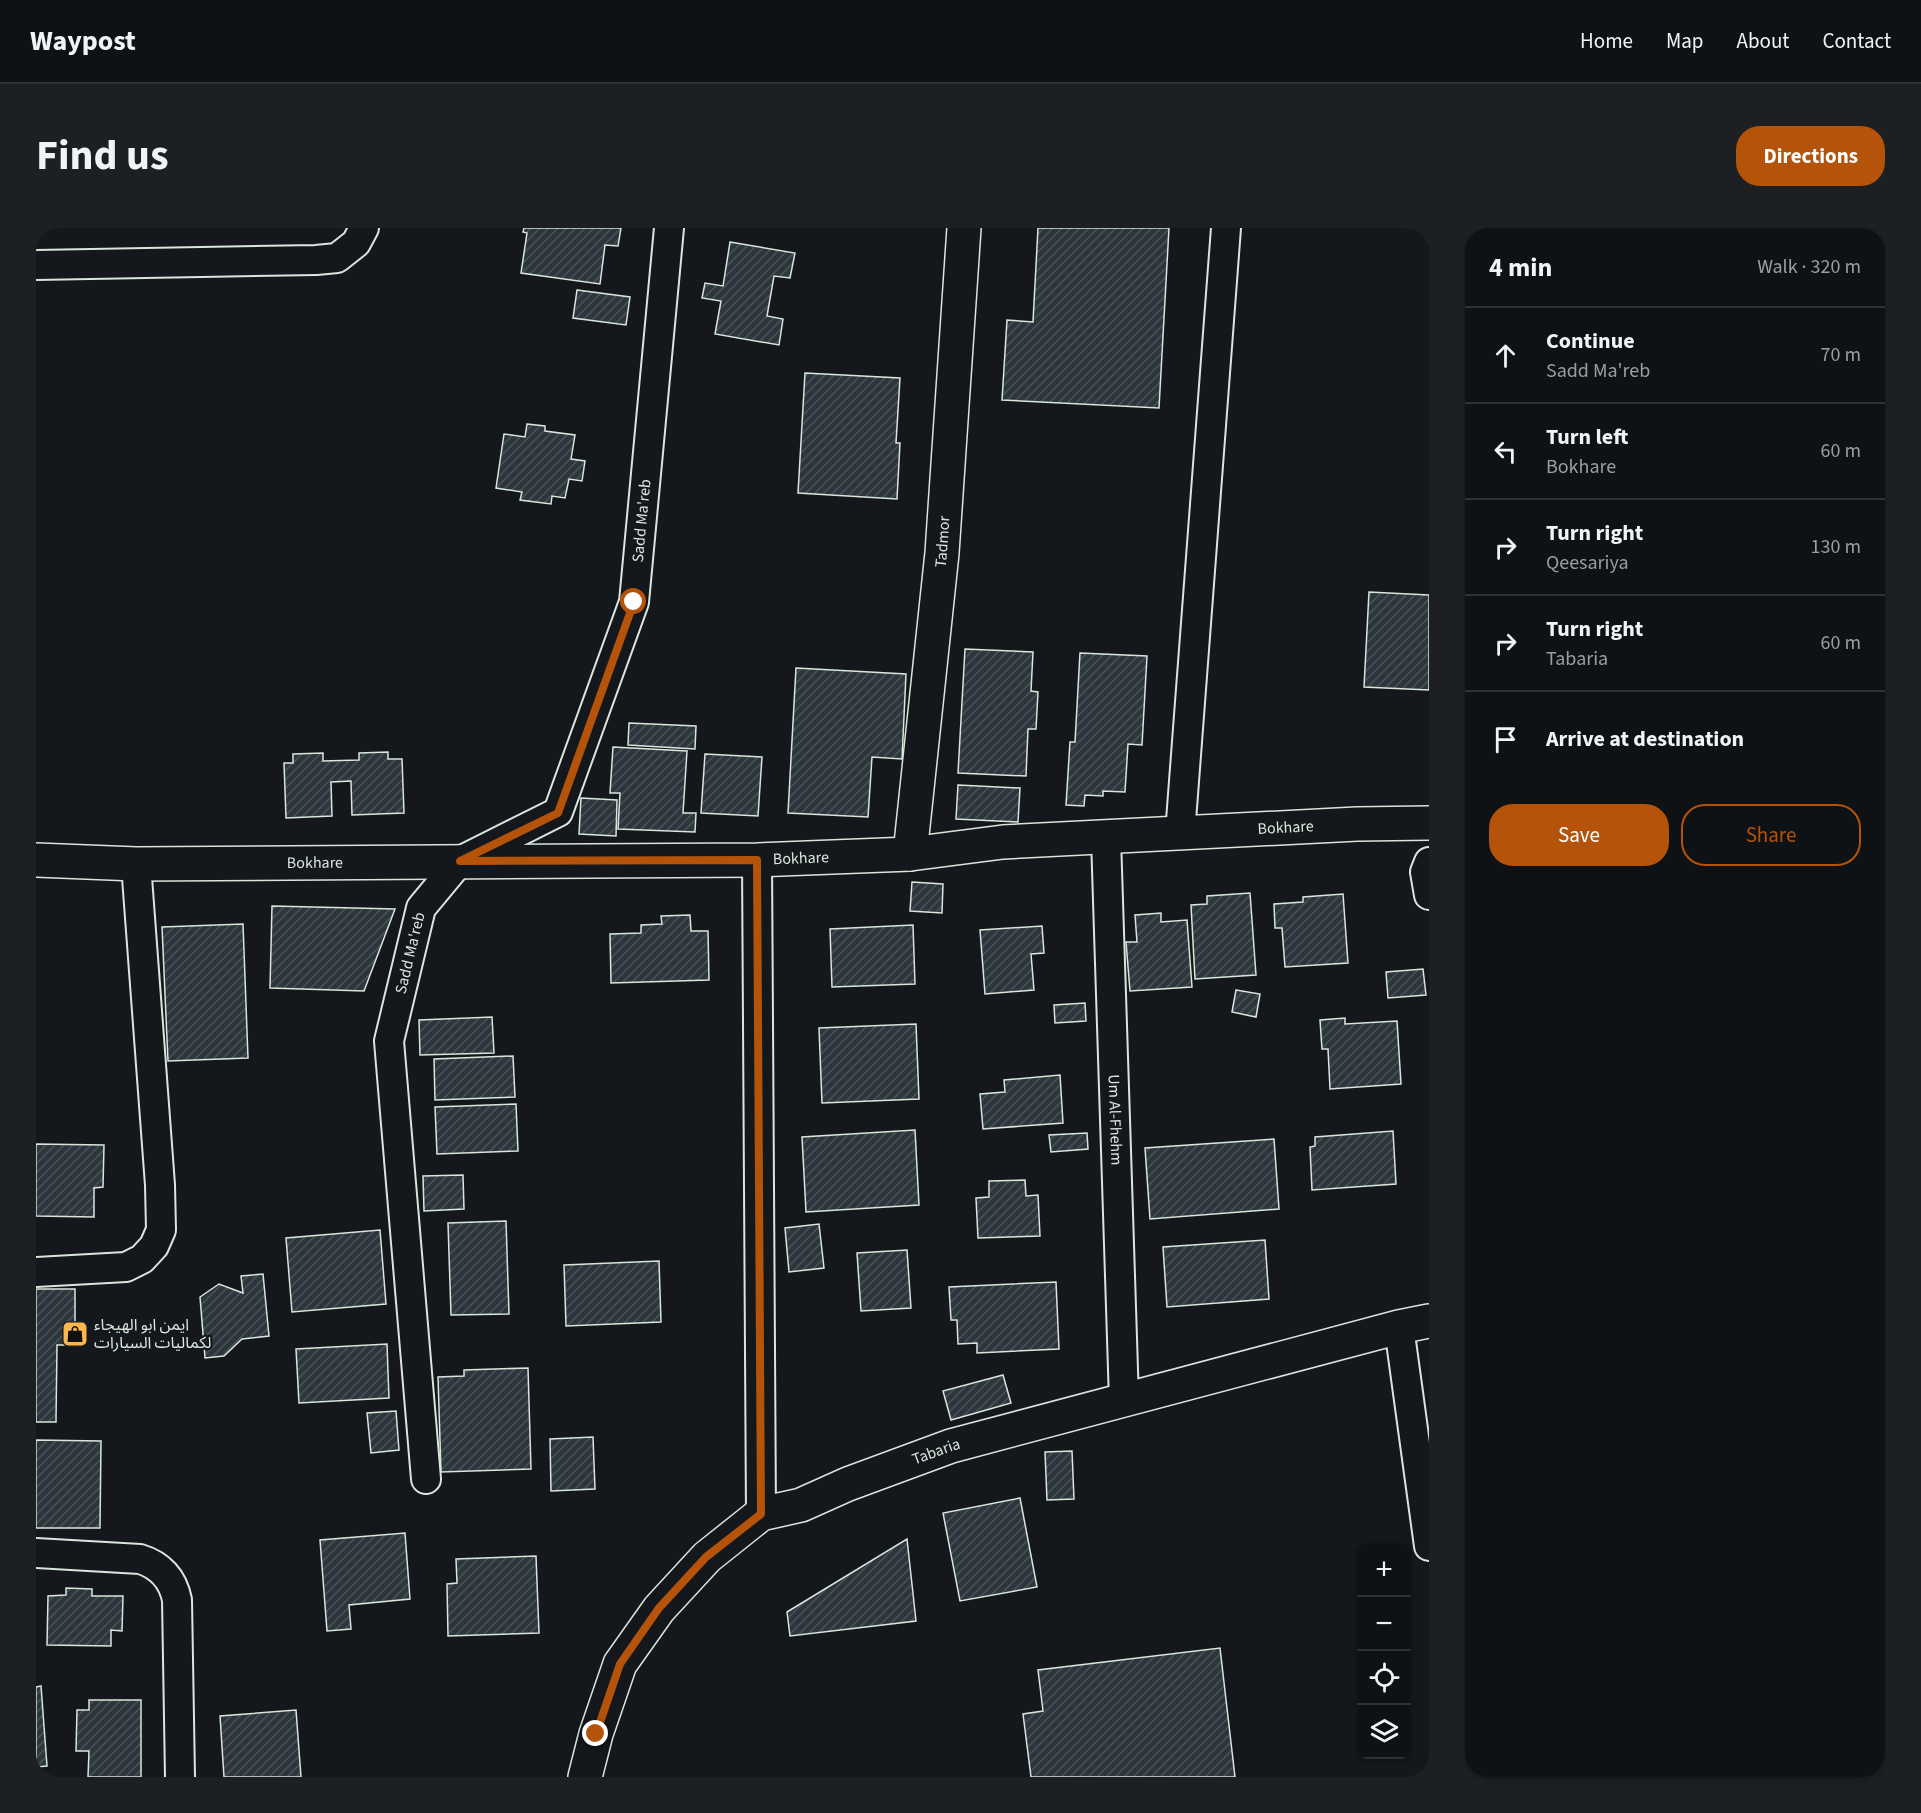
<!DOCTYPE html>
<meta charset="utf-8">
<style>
body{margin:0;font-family:"Source Sans 3","Noto Sans Arabic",sans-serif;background:#1d2022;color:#f1f3f6}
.controls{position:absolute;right:18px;bottom:18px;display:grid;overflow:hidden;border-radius:12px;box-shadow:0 2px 4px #0004}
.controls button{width:54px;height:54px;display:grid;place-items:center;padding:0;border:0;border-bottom:2px solid #2f3234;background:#0f1215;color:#f1f3f6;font:30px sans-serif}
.stop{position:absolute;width:18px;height:18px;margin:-14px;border:4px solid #b45309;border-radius:50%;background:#fff}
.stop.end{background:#b45309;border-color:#fff;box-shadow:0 2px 6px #0008}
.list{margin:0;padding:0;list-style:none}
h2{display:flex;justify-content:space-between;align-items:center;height:78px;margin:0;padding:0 24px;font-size:26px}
h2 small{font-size:20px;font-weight:400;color:#9b9ea0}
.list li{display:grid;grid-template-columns:39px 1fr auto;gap:18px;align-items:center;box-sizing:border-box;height:96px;padding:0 24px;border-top:2px solid #2f3234}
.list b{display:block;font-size:22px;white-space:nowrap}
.list p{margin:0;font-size:20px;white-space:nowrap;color:#9b9ea0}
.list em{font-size:20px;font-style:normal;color:#9b9ea0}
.actions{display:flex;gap:12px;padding:18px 24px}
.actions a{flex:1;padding:14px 0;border:2px solid #b45309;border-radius:24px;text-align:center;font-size:21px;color:#b45309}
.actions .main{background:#b45309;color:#fff}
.icon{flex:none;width:33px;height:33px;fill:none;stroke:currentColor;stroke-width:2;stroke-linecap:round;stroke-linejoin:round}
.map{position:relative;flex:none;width:1393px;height:1549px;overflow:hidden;border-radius:24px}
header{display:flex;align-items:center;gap:36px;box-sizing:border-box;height:84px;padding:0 30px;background:#0f1215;border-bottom:2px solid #2f3234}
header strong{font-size:28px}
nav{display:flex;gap:33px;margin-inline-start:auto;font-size:21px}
.intro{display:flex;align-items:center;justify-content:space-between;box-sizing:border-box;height:144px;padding:0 36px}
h1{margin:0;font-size:42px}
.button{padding:15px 27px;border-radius:24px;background:#b45309;color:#fff;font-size:21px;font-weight:700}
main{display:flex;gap:36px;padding:0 36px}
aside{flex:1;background:#0f1215;border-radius:24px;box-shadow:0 2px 4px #0004}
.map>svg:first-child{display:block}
</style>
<header>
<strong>Waypost</strong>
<nav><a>Home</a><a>Map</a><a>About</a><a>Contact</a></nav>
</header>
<div class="intro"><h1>Find us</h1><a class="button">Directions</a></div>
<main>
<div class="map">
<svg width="1393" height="1549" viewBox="0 0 1393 1549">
<defs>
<pattern id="building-hatch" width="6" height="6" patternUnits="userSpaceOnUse" patternTransform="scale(1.5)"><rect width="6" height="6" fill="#2c363c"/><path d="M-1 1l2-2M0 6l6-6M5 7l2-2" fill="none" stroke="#4a5358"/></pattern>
</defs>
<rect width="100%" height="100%" fill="#14181c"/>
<path fill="url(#building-hatch)" stroke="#d8e6dc" stroke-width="1.5" d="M 488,0 L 585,0 L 582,18 L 569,17 L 564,56 L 485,45 L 491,5 L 487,4 Z
M 1002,0 L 1133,0 L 1123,180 L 966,172 L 971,92 L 997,94 Z
M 694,14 L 759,25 L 754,50 L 738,48 L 731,88 L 747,91 L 743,117 L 679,106 L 685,73 L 666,70 L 669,55 L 687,58 Z
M 541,62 L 594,69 L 590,97 L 537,90 Z
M 769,145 L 864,150 L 860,215 L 864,215 L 861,271 L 762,265 Z
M 491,196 L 509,198 L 509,203 L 539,207 L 535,231 L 549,233 L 546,253 L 533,251 L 529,270 L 516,268 L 515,276 L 484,272 L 486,264 L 460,260 L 468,206 L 489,209 Z
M 1333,364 L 1393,367 L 1393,462 L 1328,459 Z
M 929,421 L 997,424 L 995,463 L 1002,464 L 1000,501 L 992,501 L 990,548 L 922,545 Z
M 1044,425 L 1111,428 L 1106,517 L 1092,516 L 1089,564 L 1067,563 L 1067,568 L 1049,567 L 1048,578 L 1030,577 L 1034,514 L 1039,514 Z
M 760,440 L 870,446 L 866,531 L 836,529 L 832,589 L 752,585 Z
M 593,495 L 660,498 L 659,521 L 592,517 Z
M 577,519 L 651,523 L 647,585 L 660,585 L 659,604 L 582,601 L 584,565 L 574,565 Z
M 352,524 L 352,531 L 366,531 L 368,585 L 316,587 L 315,553 L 295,554 L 296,588 L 250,590 L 248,535 L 257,535 L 257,526 L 287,525 L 287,533 L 323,532 L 323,525 Z
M 669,526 L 726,529 L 722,588 L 665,585 Z
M 922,557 L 984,560 L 982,594 L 920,591 Z
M 545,570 L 581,572 L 580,608 L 543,606 Z
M 876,654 L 907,656 L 906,685 L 874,683 Z
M 1214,665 L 1220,747 L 1159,751 L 1155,677 L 1171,676 L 1171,668 Z
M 1307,666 L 1312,735 L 1249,739 L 1246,700 L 1239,700 L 1238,676 L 1267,674 L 1267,669 Z
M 236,678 L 359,681 L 328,763 L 234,760 Z
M 1125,685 L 1125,694 L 1151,692 L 1156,759 L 1094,763 L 1090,714 L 1101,714 L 1099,687 Z
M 654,687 L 655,703 L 672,703 L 673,752 L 575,755 L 574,706 L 605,705 L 605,697 L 626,696 L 625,688 Z
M 207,696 L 212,830 L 132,833 L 126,699 Z
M 877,697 L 879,756 L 796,759 L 794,701 Z
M 1006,698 L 1008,725 L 995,726 L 998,762 L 949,766 L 944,702 Z
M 1387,741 L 1390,767 L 1352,770 L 1350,744 Z
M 1200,762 L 1224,766 L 1220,789 L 1196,784 Z
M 1049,775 L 1050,793 L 1019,795 L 1018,777 Z
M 456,789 L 458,825 L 384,827 L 383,792 Z
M 1309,790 L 1309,796 L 1361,793 L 1365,856 L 1294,861 L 1292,821 L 1286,821 L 1284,792 Z
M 880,796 L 883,871 L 786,875 L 783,800 Z
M 477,828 L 479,869 L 399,872 L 398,831 Z
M 1024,847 L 1027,895 L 947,901 L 944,866 L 969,864 L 968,852 Z
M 480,876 L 482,923 L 401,926 L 399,879 Z
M 879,902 L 883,977 L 770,984 L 766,909 Z
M 1357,903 L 1360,956 L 1276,962 L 1274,919 L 1279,918 L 1279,909 Z
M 1051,905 L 1052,921 L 1015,924 L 1013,907 Z
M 1238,911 L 1243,981 L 1114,991 L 1109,920 Z
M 0,916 L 68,917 L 67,959 L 58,960 L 58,989 L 0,988 Z
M 427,947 L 428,981 L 388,983 L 387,948 Z
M 989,952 L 990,968 L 1002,967 L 1004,1008 L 942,1010 L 940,970 L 953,969 L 953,953 Z
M 470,993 L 473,1086 L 415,1087 L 412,995 Z
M 783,996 L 788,1040 L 753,1044 L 749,1000 Z
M 344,1002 L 350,1076 L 256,1084 L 250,1010 Z
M 1229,1012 L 1233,1071 L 1131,1079 L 1127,1019 Z
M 871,1022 L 875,1080 L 825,1083 L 821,1025 Z
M 623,1033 L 625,1094 L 530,1098 L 528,1037 Z
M 227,1046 L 233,1108 L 206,1111 L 188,1128 L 169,1130 L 164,1069 L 183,1056 L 207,1065 L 205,1048 Z
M 1020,1054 L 1023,1121 L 941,1125 L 941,1115 L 922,1116 L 921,1092 L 915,1092 L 913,1059 Z
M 0,1061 L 39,1061 L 39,1117 L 21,1117 L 20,1194 L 0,1194 Z
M 351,1116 L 353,1170 L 263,1175 L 260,1121 Z
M 492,1140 L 495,1241 L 405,1244 L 402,1149 L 428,1148 L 428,1142 Z
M 967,1147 L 975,1175 L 915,1192 L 907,1163 Z
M 360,1183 L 363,1222 L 335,1225 L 331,1185 Z
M 557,1209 L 559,1261 L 515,1263 L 514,1211 Z
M 0,1212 L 65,1213 L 64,1300 L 0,1300 Z
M 1036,1223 L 1038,1271 L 1011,1272 L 1009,1224 Z
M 984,1270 L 1001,1359 L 924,1373 L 907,1285 Z
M 369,1305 L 374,1371 L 313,1377 L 315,1401 L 291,1403 L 284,1312 Z
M 871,1311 L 880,1393 L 754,1408 L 751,1384 Z
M 500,1328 L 503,1405 L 412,1408 L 411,1356 L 421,1355 L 420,1331 Z
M 30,1360 L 56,1361 L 56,1368 L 87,1368 L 86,1403 L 75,1402 L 75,1418 L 11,1417 L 12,1368 L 30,1367 Z
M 1184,1420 L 1199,1549 L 995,1549 L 987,1486 L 1007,1483 L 1002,1442 Z
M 5,1458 L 11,1538 L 0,1539 L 0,1459 Z
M 53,1472 L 105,1472 L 105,1549 L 52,1549 L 53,1523 L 40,1523 L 41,1482 L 53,1482 Z
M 260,1482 L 265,1549 L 188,1549 L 184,1488 Z"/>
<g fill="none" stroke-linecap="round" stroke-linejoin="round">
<g stroke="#d8e6dc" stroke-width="32">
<g id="street">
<path d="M 0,37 L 280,32 L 301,30 L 320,15 L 328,0"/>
<path d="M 1144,606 L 1190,0"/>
<path id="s1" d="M 1070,610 L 1088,1173"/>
<path d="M 721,632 L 725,1286"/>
<path d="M 1393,634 L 1389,644 L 1393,667"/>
<path d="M 0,1044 L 90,1039 L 106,1031 L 118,1018 L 125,1002 L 124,957 L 100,636"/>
<path d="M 1363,1099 L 1393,1318"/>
<path id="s2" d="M 390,1251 L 353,813 L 385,680 L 424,633 L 522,584 L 598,374 L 633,0"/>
<path d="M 0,1325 L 104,1331 C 124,1337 137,1351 141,1372 L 144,1549"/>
</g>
</g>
<g stroke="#d8e6dc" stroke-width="36">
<g id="secondary">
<path id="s3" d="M 874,626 L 906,325 L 928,0"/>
<path id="s4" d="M 0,632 L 100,636 L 721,632 L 874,626 L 967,614 L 1321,596 L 1393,595"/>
<path id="s5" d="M 549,1549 L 560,1506 L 584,1436 L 623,1381 L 671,1329 L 725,1286 L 765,1277 L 812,1256 L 915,1218 L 1363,1099 L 1393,1093"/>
</g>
</g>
<use href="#street" stroke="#14181c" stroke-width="28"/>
<use href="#secondary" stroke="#14181c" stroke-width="33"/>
</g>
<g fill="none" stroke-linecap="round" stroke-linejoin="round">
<path stroke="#b45309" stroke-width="8" d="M 560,1506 L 584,1436 L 623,1380 L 670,1329 L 725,1286 L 721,632 L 424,633 L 522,585 L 598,374"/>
</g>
<defs>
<g id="shop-square" transform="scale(1.35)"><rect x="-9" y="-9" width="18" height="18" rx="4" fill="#ffb74d" stroke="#14181c"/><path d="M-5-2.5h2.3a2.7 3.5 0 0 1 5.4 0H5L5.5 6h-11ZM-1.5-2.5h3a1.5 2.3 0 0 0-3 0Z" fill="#111"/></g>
</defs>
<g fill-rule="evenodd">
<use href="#shop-square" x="39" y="1106"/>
</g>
<g text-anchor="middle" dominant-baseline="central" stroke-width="4.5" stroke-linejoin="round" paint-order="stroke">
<g font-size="16" fill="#d8e6dc" stroke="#14181c">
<text stroke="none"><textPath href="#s2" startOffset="1052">Sadd Ma'reb</textPath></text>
<text stroke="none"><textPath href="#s3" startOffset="314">Tadmor</textPath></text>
<text stroke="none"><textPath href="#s4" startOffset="1251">Bokhare</textPath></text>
<text stroke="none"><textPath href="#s4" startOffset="765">Bokhare</textPath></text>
<text stroke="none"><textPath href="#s4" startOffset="279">Bokhare</textPath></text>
<text stroke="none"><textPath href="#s2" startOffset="530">Sadd Ma'reb</textPath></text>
<text stroke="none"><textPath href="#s1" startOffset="282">Um Al-Fhehm</textPath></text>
<text stroke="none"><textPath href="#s5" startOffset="512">Tabaria</textPath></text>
</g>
<g font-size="16" fill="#d8e6dc" stroke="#14181c" text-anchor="start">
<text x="58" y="1097">ايمن ابو الهيجاء<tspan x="58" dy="18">لكماليات السيارات</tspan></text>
</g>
</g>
</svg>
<div class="controls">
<button>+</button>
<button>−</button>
<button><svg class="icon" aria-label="locate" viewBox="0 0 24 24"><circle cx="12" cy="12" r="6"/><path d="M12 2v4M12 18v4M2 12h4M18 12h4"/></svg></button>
<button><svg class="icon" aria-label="layers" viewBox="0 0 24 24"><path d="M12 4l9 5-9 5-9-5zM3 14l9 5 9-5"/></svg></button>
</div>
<div class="stop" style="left:598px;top:374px"></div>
<div class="stop end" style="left:560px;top:1506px"></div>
</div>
<aside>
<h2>4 min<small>Walk · 320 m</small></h2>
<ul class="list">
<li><svg class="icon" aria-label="ahead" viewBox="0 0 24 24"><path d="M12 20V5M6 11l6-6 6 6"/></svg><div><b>Continue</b><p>Sadd Ma'reb</p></div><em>70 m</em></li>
<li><svg class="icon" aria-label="left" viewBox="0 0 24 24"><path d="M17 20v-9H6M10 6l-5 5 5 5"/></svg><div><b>Turn left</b><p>Bokhare</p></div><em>60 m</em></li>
<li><svg class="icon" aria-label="right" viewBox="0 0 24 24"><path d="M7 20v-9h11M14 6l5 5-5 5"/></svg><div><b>Turn right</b><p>Qeesariya</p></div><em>130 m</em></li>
<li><svg class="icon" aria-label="right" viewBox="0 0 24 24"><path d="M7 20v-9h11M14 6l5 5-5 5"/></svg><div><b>Turn right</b><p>Tabaria</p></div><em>60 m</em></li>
<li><svg class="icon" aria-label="arrive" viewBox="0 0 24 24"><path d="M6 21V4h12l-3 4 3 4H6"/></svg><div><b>Arrive at destination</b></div></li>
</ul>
<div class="actions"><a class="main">Save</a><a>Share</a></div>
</aside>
</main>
